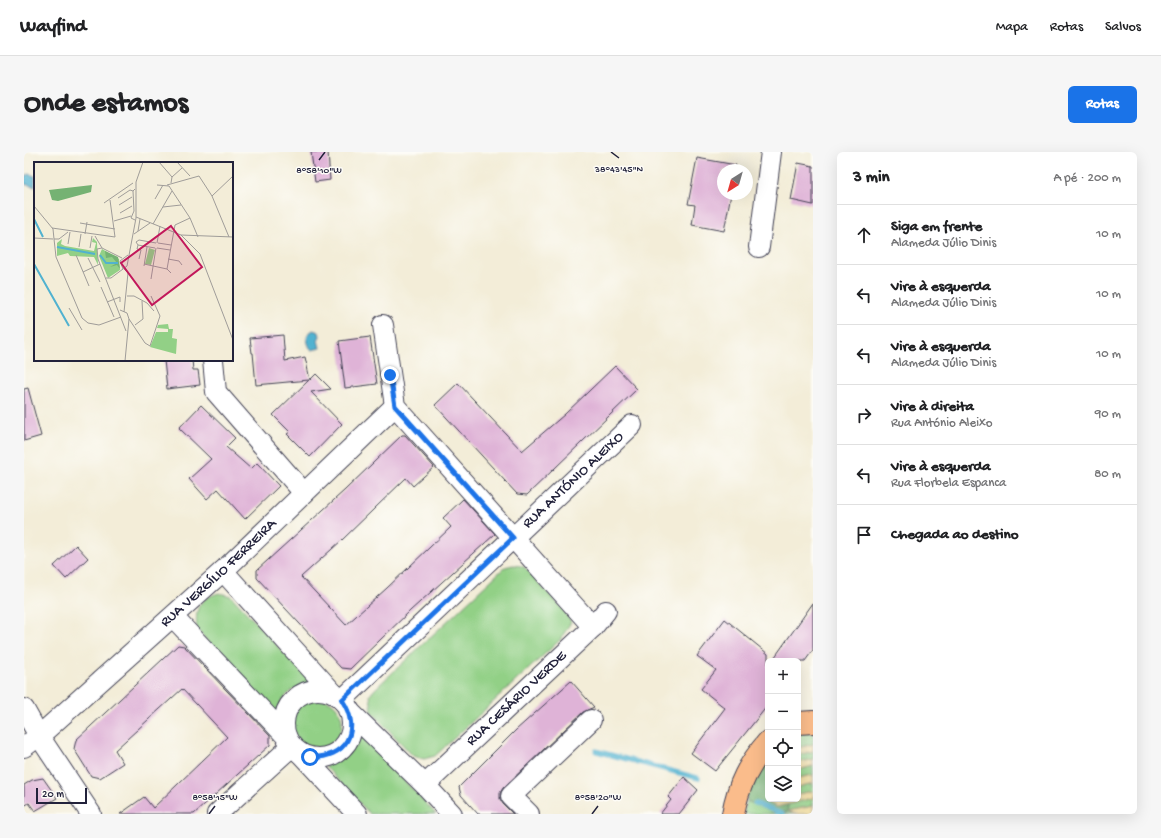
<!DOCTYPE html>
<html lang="pt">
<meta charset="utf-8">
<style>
body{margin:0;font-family:"Gochi Hand",sans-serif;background:#f6f6f6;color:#202124}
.controls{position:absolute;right:12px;bottom:12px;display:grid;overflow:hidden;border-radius:6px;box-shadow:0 4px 16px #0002}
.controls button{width:36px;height:36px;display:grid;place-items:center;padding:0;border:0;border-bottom:1px solid #e0e0e0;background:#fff;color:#202124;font:20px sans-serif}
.compass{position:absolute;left:693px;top:12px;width:36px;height:36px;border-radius:50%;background:#fff;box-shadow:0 4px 16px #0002;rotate:217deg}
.scale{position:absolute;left:12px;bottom:10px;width:51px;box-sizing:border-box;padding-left:4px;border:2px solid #22223b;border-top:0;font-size:11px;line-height:14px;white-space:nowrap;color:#22223b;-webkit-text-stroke:3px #fdfcf7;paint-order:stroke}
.stop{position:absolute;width:12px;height:12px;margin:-9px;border:3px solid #1a73e8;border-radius:50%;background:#fff}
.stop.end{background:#1a73e8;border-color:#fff;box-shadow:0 1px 4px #0008}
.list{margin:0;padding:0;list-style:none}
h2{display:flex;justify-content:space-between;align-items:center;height:52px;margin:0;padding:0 16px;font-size:17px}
h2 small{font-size:13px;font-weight:400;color:#757577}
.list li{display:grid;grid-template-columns:26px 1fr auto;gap:12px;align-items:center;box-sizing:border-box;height:60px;padding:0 16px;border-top:1px solid #e0e0e0}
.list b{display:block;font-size:15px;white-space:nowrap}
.list p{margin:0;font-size:13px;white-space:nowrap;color:#757577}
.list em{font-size:13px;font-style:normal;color:#757577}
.icon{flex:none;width:22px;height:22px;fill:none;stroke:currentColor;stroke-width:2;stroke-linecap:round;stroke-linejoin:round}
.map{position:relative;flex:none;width:789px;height:662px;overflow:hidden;border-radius:6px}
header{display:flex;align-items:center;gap:24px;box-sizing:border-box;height:56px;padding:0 20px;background:#fff;border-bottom:1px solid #e0e0e0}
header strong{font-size:19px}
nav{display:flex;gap:22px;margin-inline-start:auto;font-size:14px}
.intro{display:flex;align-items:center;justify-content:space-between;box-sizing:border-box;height:96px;padding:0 24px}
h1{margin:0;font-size:28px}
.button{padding:10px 18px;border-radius:6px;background:#1a73e8;color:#fff;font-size:14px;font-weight:700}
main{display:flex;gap:24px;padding:0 24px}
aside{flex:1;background:#fff;border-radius:6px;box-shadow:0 4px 16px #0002}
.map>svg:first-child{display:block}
</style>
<header>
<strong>Wayfind</strong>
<nav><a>Mapa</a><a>Rotas</a><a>Salvos</a></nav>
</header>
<div class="intro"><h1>Onde estamos</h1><a class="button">Rotas</a></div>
<main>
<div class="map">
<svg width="789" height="662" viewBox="0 0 789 662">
<rect width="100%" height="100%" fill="#fdfcf7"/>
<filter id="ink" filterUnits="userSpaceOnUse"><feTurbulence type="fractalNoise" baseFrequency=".025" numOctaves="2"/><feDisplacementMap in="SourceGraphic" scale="8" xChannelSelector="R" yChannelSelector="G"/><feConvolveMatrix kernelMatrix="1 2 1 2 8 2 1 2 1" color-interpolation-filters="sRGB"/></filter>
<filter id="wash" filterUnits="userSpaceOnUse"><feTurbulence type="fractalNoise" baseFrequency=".012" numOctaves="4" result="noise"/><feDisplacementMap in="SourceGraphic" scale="16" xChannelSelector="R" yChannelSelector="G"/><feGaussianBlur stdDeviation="0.9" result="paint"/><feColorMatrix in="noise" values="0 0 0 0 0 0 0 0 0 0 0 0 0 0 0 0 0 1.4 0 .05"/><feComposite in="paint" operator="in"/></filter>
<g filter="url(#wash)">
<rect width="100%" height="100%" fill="#f3edd8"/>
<path fill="#92d086" stroke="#5a7960" d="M 489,413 C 500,414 501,414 508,424 L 539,457 L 547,470 L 536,488 L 411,604 L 400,607 L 389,604 L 348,560 L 346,543 L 351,537 L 481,415 Z
M 195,441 L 207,444 L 288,531 C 268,536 259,542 252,562 L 173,478 C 171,458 173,447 195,441 Z
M268 571a25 25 0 1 1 50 0a25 25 0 1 1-50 0Z
M 782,580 L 789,580 L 789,592 L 774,596 L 774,583 Z
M 335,581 L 412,662 L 346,662 L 301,614 C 317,607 329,598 335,581 Z
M 789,599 L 789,607 L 774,611 L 774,603 Z
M 789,614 L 789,623 L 774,626 L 774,618 Z
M 789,631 L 789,639 L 774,642 L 774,635 Z
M 789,646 L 789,654 L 764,659 L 771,662 L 759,662 L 763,660 L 753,655 Z
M 723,649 L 752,662 L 719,662 Z"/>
<path fill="#75b273" stroke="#4c6a57" d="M 742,607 L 744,609 L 744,647 L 762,647 L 764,654 L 763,660 C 751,662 734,654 723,649 L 722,639 Z"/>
<path fill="#eeda9e" stroke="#887e6c" d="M 789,592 L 789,599 L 774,603 L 774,596 Z
M 789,607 L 789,614 L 774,618 L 774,611 Z
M 789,623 L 789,631 L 774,635 L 774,626 Z
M 789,639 L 789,646 L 753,655 L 741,649 L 752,647 L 774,647 L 774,642 Z
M 789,654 L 789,662 L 771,662 L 763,659 Z"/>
<path fill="#51b2d0" stroke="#3a6a86" d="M 4,22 L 11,24 L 11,35 L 0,32 L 0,25 Z
M 289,178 L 295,180 L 296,184 L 294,188 L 296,196 L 288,198 L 286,196 C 284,192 282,187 284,182 Z"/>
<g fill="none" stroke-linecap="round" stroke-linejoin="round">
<path stroke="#51b2d0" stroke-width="5" d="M 572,599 L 674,626
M 731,651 L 758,662"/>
</g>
<g id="blocks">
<path fill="#dfb3d7" d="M 287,0 L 304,0 L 306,28 L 291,30 Z
M 673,6 L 712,13 L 711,18 L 699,18 L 699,42 L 707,42 L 700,79 L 668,73 L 671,53 L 664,52 Z
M 774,11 L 789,14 L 789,53 L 767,48 Z
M 259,183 L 261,209 L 281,205 L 286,228 L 292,222 L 307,237 L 287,240 L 318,272 L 286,305 L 263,282 L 266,280 L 249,263 L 285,228 L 232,233 L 229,201 L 228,201 L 226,186 Z
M 346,185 L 353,232 L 321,236 L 315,189 Z
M 140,208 L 168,208 L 169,218 L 174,218 L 176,233 L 143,237 Z
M 591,214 L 613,237 L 503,343 L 493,342 L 411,253 L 434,231 L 498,299 L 541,262 Z
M 4,236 L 17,284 L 0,289 L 0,237 Z
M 177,253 L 211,286 L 202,295 L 227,317 L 233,311 L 255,334 L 221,367 L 194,337 L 183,347 L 165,327 L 187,307 L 155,276 Z
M 378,283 L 381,283 L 410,315 L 389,334 L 382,326 L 318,388 L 277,425 L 322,473 L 363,436 L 427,375 L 419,366 L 439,347 L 471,382 L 386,459 L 326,517 L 317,516 L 233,426 L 233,418 L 321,338 Z
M 52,393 L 64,406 L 42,427 L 30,414 Z
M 789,451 L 789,498 L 781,509 L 748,509 Z
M 701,467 L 744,502 L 744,553 L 691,619 L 667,601 L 701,556 L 677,537 L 692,518 L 673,504 Z
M 154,493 L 160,494 L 246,584 L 246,593 L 170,662 L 96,662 L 120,645 L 129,656 L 203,585 L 158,537 L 91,598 L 99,611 L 76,626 L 67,624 L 50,597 L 52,588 Z
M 547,529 L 570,555 L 559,560 L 479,636 L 476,641 L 476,647 L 479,652 L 489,662 L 454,662 L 437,643 L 435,635 L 492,578 Z
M 660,625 L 674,638 L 655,662 L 636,662 L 647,648 L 644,645 Z
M 19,626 L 33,646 L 11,659 L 5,651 L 0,654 L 0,633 L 8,628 Z"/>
</g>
</g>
<g filter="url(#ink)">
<use href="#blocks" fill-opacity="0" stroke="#414053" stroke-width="1"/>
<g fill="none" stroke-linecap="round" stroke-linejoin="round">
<g stroke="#414053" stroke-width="22">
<g id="minor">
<path d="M 735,95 L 747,0"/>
<path d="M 359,173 L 371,254 L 569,475"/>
<path d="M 189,208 L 192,240 L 280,341"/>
<path d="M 199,419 L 310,542"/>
<path d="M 149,465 L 262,584"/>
<circle cx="294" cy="572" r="34"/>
<path id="s1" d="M 318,548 L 608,273"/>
<path d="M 0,557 L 15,584 L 67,662"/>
<path d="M 324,558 L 401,633 L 428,662"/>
<path id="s2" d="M 0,595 L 15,584 L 199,419 L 371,254"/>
<path d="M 276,601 L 333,662"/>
<path id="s3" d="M 401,633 L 569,475 L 582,459"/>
<path d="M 193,662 L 268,594"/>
<path d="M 505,662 L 487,644 L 567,568"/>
</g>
</g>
<g stroke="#414053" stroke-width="24">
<path id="major" d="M 774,571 L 789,570
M 709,662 C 714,633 725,612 744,590"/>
</g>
<use href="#minor" stroke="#fff" stroke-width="20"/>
<use href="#major" stroke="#fabc8b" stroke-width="22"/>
</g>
</g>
<g fill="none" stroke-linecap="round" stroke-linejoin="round" filter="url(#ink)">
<path stroke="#1a73e8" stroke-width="5" d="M 286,605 C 322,607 338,578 318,548 L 489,386 L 371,254 L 366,223"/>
</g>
<path fill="none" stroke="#22223b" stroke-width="1.5" d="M 587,0 L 595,6M 295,8 L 301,0M 185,662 L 191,654M 568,662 L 574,654"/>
<g text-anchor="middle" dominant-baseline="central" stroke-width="3" stroke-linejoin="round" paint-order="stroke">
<g font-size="15" fill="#22223b" stroke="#fdfcf7">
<text stroke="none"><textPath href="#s1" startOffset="319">RUA ANTÓNIO ALEIXO</textPath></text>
<text stroke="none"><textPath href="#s2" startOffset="261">RUA VERGÍLIO FERREIRA</textPath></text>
<text stroke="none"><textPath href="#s3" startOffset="126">RUA CESÁRIO VERDE</textPath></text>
</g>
</g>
<g transform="translate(10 10)">
<rect width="199" height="199" fill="#f3edd8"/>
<path d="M 59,76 L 63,80 L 64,103 L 60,95 L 36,94 L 34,91 L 23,94 L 23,81 L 28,77 L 27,82 L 31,84 L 60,89 L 62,81 L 58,80 ZM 115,86 L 121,88 L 117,103 L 111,102 ZM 68,87 L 85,97 L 86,108 L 74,116 L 65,94 ZM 134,162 L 135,167 L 139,167 L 138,176 L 143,177 L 142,192 L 116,185 L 122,170 L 134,170 L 134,167 L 123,166 L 124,163 Z" fill="#92d086"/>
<path d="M 58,23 L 57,30 L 24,39 L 18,38 L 15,28 ZM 71,89 L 84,95 L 86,107 L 83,103 L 76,105 L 83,101 L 78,95 L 72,96 Z" fill="#75b273"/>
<path fill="none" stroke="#51b2d0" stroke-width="2" d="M 0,57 L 9,75M 23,85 L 61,92M 66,93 L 72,101 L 84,101M 0,102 L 35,164"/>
<path fill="none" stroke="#9f9c99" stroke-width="1" d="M 125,0 L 138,15 L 137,21M 143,0 L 156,14M 138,15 L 148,6M 123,23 L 135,24 L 156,56 L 164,75M 133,23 L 165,14 L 178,34 L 195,75M 178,34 L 199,14M 84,36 L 96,28 L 99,29M 121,37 L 129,23M 70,41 L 99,21M 85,43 L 98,35M 0,44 L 19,67 L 20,77 L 25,77 L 34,70M 129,45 L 147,43M 100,49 L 99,29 L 101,27M 100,49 L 97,56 L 101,58M 86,51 L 98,44M 102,55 L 147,73 L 199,75M 80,59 L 97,54M 46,61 L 81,67M 119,62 L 138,29M 18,66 L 81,75 L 76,38M 104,69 L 106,57M 51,72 L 53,60M 100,72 L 116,61M 147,73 L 166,92 L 199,178M 61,74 L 68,86M 0,76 L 19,77M 20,77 L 22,95 L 48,156 L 54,161 L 65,163 L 87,155M 123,81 L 126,64M 124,81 L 137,83M 34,82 L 36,70M 104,83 L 103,87 L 107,88 L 105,97M 45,85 L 47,72M 56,86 L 58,74M 121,86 L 104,83 L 102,80 L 105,78 L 122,81M 123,86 L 136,88M 42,93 L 55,124M 94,93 L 86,99 L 89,107 L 93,104 L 102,56 L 102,20 L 109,0M 54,96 L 66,120M 88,96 L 68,86 L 63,87 L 64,97 L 92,169M 134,97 L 145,99 L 148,103M 110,102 L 133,107 L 137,111M 110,104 L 113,85M 90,107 L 94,111 L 90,150M 133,107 L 141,63 L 156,56M 49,110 L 66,102M 72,116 L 77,116 L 89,107M 117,117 L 122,86M 67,125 L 80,155M 93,134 L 100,134 L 113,141 L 120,149M 73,140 L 86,135 L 86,140M 35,146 L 48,168M 86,148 L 93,151 L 95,157 L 91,199M 95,157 L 111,181 L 116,184 L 126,154 L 117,134M 101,163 L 109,157 L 108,139"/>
<path fill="#c2185b" fill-opacity="0.15" stroke="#c2185b" stroke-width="2" d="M 137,64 L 168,105 L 118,143 L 87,101 Z"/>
<rect width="199" height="199" fill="none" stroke="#22223b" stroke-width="2"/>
</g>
<g font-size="10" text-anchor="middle" fill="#22223b" stroke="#fdfcf7" stroke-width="3" stroke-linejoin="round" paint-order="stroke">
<text x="595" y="20">38°43'45"N</text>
<text x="295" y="21">8°58'10"W</text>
<text x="191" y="648">8°58'15"W</text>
<text x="574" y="648">8°58'20"W</text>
</g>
</svg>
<div class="controls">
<button>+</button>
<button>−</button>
<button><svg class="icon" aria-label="locate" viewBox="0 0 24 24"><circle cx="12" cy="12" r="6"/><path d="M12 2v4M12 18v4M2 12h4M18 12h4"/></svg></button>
<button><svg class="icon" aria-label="layers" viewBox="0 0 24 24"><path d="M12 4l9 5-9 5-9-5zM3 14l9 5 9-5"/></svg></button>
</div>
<svg class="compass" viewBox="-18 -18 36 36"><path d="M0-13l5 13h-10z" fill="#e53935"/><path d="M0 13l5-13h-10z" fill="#757577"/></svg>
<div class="scale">20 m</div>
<div class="stop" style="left:286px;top:605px"></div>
<div class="stop end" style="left:366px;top:223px"></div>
</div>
<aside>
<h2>3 min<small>A pé · 200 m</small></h2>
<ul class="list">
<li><svg class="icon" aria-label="ahead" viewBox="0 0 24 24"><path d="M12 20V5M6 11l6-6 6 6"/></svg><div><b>Siga em frente</b><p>Alameda Júlio Dinis</p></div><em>10 m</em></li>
<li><svg class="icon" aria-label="left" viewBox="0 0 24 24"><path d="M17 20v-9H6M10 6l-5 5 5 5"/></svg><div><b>Vire à esquerda</b><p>Alameda Júlio Dinis</p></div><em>10 m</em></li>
<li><svg class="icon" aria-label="left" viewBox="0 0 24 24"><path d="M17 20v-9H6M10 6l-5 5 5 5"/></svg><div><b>Vire à esquerda</b><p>Alameda Júlio Dinis</p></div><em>10 m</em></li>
<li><svg class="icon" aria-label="right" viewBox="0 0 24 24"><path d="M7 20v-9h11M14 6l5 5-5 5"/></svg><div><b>Vire à direita</b><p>Rua António Aleixo</p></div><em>90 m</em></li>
<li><svg class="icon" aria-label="left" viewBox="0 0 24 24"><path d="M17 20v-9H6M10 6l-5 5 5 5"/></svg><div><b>Vire à esquerda</b><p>Rua Florbela Espanca</p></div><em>80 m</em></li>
<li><svg class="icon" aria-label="arrive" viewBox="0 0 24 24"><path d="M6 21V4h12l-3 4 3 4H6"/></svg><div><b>Chegada ao destino</b></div></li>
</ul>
</aside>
</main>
